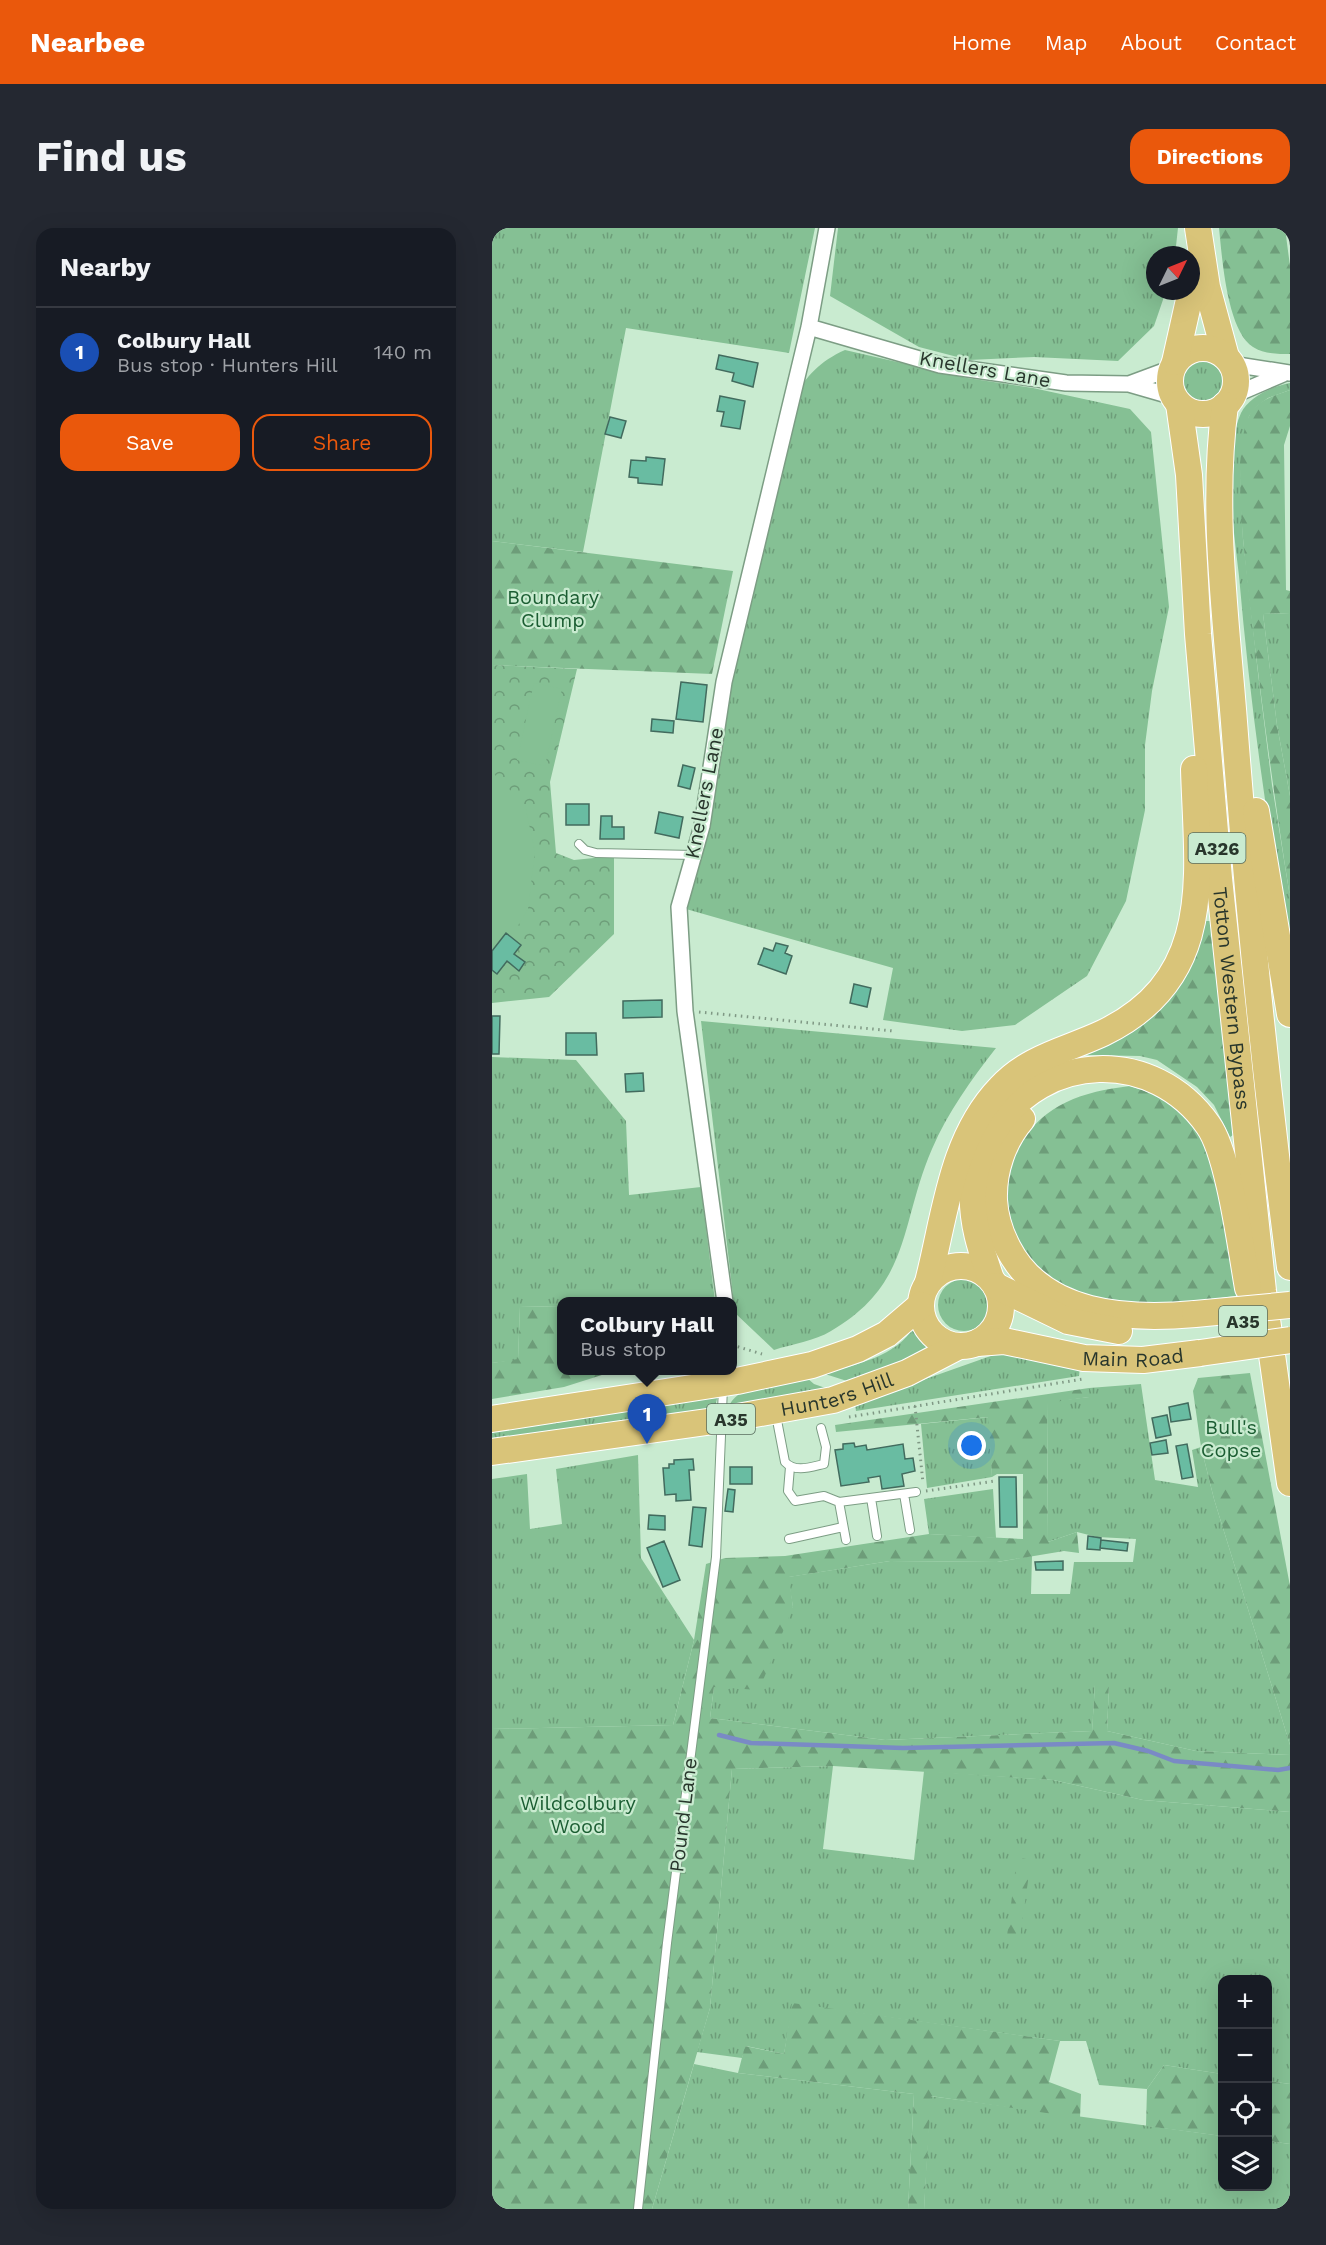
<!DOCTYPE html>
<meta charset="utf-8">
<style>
body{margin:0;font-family:"Work Sans",sans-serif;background:#242831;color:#f1f3f6}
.controls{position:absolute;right:18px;bottom:18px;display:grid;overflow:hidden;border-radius:12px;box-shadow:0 6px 24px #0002}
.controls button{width:54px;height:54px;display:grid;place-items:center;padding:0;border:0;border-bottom:2px solid #363941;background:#171b24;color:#f1f3f6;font:30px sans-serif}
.compass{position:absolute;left:654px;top:18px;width:54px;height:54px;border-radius:50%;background:#171b24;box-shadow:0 6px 24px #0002;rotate:47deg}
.you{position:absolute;left:480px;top:1218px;width:21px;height:21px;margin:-15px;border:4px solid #fff;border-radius:50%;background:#1a73e8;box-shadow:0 0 0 9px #1a73e833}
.badge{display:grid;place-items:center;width:39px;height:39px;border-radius:50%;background:#ea580c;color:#fff;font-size:20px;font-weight:700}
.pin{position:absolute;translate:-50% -50px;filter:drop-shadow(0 2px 3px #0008)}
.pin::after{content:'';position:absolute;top:32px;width:21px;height:18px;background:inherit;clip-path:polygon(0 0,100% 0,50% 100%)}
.popup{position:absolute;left:65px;top:1069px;width:180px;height:78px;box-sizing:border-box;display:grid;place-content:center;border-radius:12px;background:#171b24;filter:drop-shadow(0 2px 4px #0005);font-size:20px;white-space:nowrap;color:#9ea1a6}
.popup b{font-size:22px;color:#f1f3f6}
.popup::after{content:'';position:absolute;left:50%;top:100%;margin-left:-12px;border:12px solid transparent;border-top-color:#171b24}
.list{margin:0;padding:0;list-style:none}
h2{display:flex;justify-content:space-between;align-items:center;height:78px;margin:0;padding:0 24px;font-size:26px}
h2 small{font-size:20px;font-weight:400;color:#9ea1a6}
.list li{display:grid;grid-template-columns:39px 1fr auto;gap:18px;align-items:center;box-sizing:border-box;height:90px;padding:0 24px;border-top:2px solid #363941}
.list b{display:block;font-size:22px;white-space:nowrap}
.list p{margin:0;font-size:20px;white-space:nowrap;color:#9ea1a6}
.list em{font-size:20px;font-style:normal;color:#9ea1a6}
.actions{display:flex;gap:12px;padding:18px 24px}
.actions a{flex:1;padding:14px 0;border:2px solid #ea580c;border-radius:18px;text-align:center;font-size:21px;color:#ea580c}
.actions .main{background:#ea580c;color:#fff}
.icon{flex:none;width:33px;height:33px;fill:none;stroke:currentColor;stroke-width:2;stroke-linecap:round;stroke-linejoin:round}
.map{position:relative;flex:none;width:798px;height:1981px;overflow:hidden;border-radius:18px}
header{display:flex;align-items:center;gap:36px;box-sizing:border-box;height:84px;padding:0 30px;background:#ea580c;color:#fff}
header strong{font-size:28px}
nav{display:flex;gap:33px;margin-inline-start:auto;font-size:21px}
.intro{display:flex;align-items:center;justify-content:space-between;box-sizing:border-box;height:144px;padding:0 36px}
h1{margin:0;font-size:42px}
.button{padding:15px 27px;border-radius:18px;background:#ea580c;color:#fff;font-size:21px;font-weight:700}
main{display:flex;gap:36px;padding:0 36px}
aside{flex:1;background:#171b24;border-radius:18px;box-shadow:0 6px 24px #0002}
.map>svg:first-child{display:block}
</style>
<header>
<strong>Nearbee</strong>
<nav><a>Home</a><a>Map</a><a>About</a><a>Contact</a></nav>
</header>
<div class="intro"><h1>Find us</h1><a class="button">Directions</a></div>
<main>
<aside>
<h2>Nearby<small></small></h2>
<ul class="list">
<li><span class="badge" style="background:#1a4fb4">1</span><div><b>Colbury Hall</b><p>Bus stop · Hunters Hill</p></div><em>140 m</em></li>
</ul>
<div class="actions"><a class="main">Save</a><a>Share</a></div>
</aside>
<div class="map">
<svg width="798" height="1981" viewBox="0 0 798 1981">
<defs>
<pattern id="grass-tufts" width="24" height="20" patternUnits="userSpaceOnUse" patternTransform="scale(1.5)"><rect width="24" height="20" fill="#85c094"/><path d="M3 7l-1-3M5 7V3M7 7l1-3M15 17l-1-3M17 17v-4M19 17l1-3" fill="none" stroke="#6d9d79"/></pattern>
<pattern id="forest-firs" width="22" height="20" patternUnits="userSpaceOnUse" patternTransform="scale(1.5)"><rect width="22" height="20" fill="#85c094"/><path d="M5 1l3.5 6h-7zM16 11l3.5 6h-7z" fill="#6d9d79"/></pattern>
<pattern id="park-crowns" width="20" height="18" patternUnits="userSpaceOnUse" patternTransform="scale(1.5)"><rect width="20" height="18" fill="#85c094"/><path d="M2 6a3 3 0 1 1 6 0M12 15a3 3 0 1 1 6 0" fill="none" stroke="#6d9d79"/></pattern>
</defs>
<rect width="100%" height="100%" fill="#c9ebd0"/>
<path fill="url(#grass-tufts)" d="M 0,0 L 323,0 L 297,125 L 134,100 L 91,324 L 0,313 Z
M 346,0 L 686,0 L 683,27 L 663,27 L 663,63 L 674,63 L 662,98 L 626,133 L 542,129 L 477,132 L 427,119 L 338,68 Z
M 353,122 L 475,150 L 541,160 L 638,181 L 659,204 L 677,379 L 660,463 L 653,517 L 653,582 L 634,673 L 595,748 L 523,797 L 470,803 L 391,792 L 401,740 L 187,679 L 232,454 L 300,171 C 315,148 328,133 353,122 Z
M687 153a24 24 0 1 1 48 0a24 24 0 1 1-48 0Z
M 798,155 L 798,162 L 776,170 L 765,178 L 757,188 L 748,248 L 751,311 L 766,445 L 780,557 L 798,669 L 798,723 C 775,599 758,474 747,348 C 742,303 730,228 749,185 C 757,169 781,158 798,155 Z
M 798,385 L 798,568 L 785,497 L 771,386 Z
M 209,793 L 504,820 C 479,852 456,884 440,921 C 408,994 420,1056 339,1103 C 323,1113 300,1116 282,1122 L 243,1085 Z
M 0,829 L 84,832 L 134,893 L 137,967 L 209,959 L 223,1073 L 70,1074 L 69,1078 L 28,1079 L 26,1132 L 0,1135 Z
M446 1077a26 26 0 1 1 52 0a26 26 0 1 1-52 0Z
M 422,1098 L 444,1124 L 355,1153 L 333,1146 C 362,1136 406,1129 422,1098 Z
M 510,1124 L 588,1138 L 587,1148 L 364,1183 L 363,1176 Z
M 315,1150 L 322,1156 L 342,1163 L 236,1183 C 239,1155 293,1154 315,1150 Z
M 649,1156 L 663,1252 L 706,1259 L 700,1222 L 709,1219 L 722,1271 L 798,1517 L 798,1527 L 704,1523 L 615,1503 L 617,1457 L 603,1457 L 600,1503 L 393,1512 L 218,1490 L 222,1459 L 301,1379 L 296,1349 L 398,1333 L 505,1334 L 540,1328 L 539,1366 L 578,1366 L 582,1334 L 641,1334 L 644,1311 L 605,1309 L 585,1304 L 556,1314 L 555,1174 L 597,1169 L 597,1160 Z
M 226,1167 L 221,1186 L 0,1216 L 0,1204 Z
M 497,1189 L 500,1249 L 435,1260 L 429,1196 Z
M 146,1227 L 149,1330 L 202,1412 L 181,1497 L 0,1501 L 0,1251 L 35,1246 L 38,1301 L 70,1296 L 64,1241 Z
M 501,1261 L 504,1310 L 437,1306 L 432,1271 Z
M 341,1538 L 331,1621 L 422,1632 L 432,1543 L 561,1552 L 651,1572 L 798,1584 L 798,1856 L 776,1853 L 776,1752 L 730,1752 L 730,1846 L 672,1837 L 655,1861 L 607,1857 L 594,1813 L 568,1813 L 301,1776 L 292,1826 L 254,1818 L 250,1830 L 205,1824 L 218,1780 L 240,1541 Z
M 202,1836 L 246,1845 L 422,1866 L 416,1981 L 160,1981 Z
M 438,1868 L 730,1908 L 730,1958 L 776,1958 L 776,1913 L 798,1916 L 798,1981 L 432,1981 Z"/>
<path fill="url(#forest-firs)" d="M 727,0 L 793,0 L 798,38 L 798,126 C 786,126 772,126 761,119 C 735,103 730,29 727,0 Z
M 798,162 L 798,198 L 792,217 L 794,362 L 798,363 L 798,385 L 771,386 L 785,497 L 798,568 L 798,669 C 782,570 769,470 757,370 C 753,327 739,227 757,188 C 764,173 783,167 798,162 Z
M 0,313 L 241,343 L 220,446 L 0,437 Z
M 712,693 L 724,693 L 747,903 L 738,909 L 722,877 L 705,859 L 665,832 L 648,828 L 593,827 L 588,821 L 642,797 Z
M 638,858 L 671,869 L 691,880 L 719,922 L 750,1067 C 690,1075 644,1087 585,1064 C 577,1061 567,1058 559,1054 C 534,1038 523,1016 518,987 C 516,977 513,966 513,956 C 513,942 520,929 527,918 C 553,875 590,864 638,858 Z
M 69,1078 L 70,1142 L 113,1143 L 113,1146 L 72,1159 L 0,1171 L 0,1135 L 26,1131 L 28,1079 Z
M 758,1145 L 798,1358 L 798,1517 L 722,1271 L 709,1219 L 701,1163 L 706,1150 Z
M 597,1160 L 597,1169 L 555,1175 L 556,1314 L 585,1304 L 587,1325 L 572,1323 L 505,1334 L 398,1333 L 297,1349 L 301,1379 L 267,1462 L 222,1459 L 218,1490 L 393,1512 L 600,1503 L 603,1456 L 617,1457 L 615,1503 L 704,1523 L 798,1527 L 798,1584 L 651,1572 L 561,1552 L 341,1538 L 240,1541 L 218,1780 L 160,1981 L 0,1981 L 0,1501 L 181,1497 L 202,1412 L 214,1336 L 233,1330 L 293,1328 L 437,1306 L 531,1311 L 531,1246 L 505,1246 L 500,1249 L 496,1189 L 344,1204 L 343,1197 Z
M 525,1629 L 539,1632 L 528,1709 L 515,1708 Z
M 300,1775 L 568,1813 L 557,1854 L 589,1866 L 588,1890 L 439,1868 L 432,1981 L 416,1981 L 422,1866 L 246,1845 L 253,1818 L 292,1826 Z
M 672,1837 L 730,1846 L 730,1908 L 654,1898 L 655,1861 Z
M 776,1853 L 798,1856 L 798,1916 L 776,1913 Z"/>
<path fill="url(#park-crowns)" d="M 0,437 L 85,441 L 58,554 L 64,625 L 82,632 L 122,628 L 122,706 L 57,769 L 0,775 Z"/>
<path fill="#85c094" d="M 42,455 L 70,461 L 53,538 L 25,532 Z
M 0,544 L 33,577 L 43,624 L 36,681 L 0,741 Z"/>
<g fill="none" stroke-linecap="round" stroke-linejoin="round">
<path stroke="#7a8ac5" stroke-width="4.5" d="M 227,1507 L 259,1515 L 411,1520 L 622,1515 L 656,1523 L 682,1533 L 786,1542 L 798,1540"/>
</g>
<path fill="#69bca2" stroke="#426b5e" stroke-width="1.5" d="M 227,127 L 266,135 L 261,159 L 240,153 L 242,145 L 224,141 Z
M 228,168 L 253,173 L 248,201 L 229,198 L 232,184 L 225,183 Z
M 118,189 L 134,193 L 129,210 L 113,206 Z
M 154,229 L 173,231 L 170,257 L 146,255 L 146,250 L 137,249 L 139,232 L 154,233 Z
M 189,454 L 215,457 L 211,494 L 184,491 Z
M 160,491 L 182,493 L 181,505 L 159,503 Z
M 191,537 L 203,540 L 198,561 L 186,558 Z
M 74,576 L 97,576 L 97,597 L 74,597 Z
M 167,584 L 191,589 L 187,610 L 163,605 Z
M 109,588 L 120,588 L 120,599 L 132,599 L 132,611 L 108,611 Z
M 14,705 L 29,717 L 22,726 L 33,734 L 27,743 L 15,733 L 5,746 L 0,742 L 0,723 Z
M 284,715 L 296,718 L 293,725 L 300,728 L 294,746 L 266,736 L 272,720 L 281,723 Z
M 362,756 L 379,760 L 375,779 L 358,775 Z
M 170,772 L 170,789 L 131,790 L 131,773 Z
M 0,788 L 8,788 L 7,826 L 0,826 Z
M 74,805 L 104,805 L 105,827 L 74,827 Z
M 151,845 L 152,863 L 134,864 L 133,846 Z
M 696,1175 L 699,1191 L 679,1194 L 677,1179 Z
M 675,1187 L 679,1207 L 664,1210 L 660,1190 Z
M 674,1212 L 676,1225 L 660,1227 L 658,1215 Z
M 362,1215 L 363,1219 L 374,1217 L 375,1222 L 411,1216 L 413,1231 L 421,1230 L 423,1243 L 410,1246 L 412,1258 L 390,1261 L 388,1248 L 376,1250 L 377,1254 L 349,1258 L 343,1222 L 351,1221 L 351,1216 Z
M 695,1216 L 701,1249 L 690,1251 L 684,1218 Z
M 201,1231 L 202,1242 L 197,1242 L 199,1272 L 184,1273 L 184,1266 L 173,1267 L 171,1240 L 177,1240 L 177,1236 L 182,1236 L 182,1232 Z
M 238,1239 L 260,1239 L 260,1256 L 238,1256 Z
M 507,1249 L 524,1249 L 525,1299 L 508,1299 Z
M 236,1261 L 243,1262 L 241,1284 L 233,1283 Z
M 201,1279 L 214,1280 L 210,1319 L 197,1317 Z
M 157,1287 L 173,1288 L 173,1302 L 156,1301 Z
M 596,1308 L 609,1310 L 608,1322 L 595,1321 Z
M 609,1312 L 636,1315 L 635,1323 L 608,1320 Z
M 172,1313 L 188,1352 L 171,1359 L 155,1320 Z
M 571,1333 L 571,1342 L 544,1342 L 543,1334 Z"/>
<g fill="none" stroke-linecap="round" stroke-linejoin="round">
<g stroke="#7c9d84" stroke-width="10">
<path id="service" d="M 87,616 L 93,622 L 104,625 L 202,627
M 284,1187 L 293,1234 C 303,1245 319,1239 332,1236 L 334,1219 L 329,1200
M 298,1239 L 296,1263 L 303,1273 L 332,1268 L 347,1274 L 424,1264
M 412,1266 L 418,1302
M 379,1270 L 385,1308
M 347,1274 L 354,1312
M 297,1311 L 351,1299
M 146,1981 L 175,1715 L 224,1329 L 231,1159"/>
</g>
<g stroke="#7c9d84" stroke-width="18">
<path id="minor" d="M 317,99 L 448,137 L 574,155 L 637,156 L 682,169
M 739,136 L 798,145
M 637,156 L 680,140
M 740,168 L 791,146
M 233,1074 L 193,783 L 187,679 L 210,598 L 232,454 L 317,99 L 335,0"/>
</g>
<g stroke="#fff" stroke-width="28">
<g id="primary">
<path d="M 706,0 L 715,59 L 734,129"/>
<circle cx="711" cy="153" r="33"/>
<path d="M 683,134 L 699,63"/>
<path id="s1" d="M 687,176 L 697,247 L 706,406 L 727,650 L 771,1063 L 798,1255"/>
<path d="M 733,177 C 719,282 734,389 742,494 C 756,676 774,858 798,1039"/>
<path d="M 764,583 L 798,786"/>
<path d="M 530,891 C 511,913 501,943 502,972 C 503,989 508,1005 516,1020 C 551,1088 636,1092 703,1086"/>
<circle cx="469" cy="1078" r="40"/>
<path d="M 499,1051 C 489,1022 479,993 481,962 C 482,941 491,920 502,903 C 551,823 662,820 716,897 C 737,926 749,1021 756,1060"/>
<path d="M 436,1054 C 453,988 459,911 508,860 C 536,829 575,822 611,805 C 725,750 705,646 702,541"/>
<path d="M 504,1058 L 576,1093 L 627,1103"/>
<path id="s2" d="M 485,1115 L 512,1113 L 592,1130 L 651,1132 L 708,1125"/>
<path d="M 0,1191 L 245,1153 L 320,1137 L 366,1121 L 395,1106 L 429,1077"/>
<path id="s3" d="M 0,1224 L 229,1192 L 341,1172 L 415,1145 L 467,1118"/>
</g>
</g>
<path stroke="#7f9884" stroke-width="3" stroke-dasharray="1.5 4.5" stroke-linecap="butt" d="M 207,784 L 401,803
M 240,1117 L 270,1126
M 151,1146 L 162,1142
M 423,1178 L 431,1255
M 357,1189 L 591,1151
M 434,1263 L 503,1253"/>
<use href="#service" stroke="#fff" stroke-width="8"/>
<use href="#minor" stroke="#fff" stroke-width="15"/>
<use href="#primary" stroke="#d9c479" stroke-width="26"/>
<g stroke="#fff" stroke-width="28" stroke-linecap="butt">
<path id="primary-bridge" d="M 703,1086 L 798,1077
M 708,1125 L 798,1112"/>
</g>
<use href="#primary-bridge" stroke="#d9c479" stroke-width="26"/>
</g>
<g text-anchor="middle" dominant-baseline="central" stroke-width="4.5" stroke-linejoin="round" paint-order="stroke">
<g fill="#c9ebd0" stroke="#586c5d" stroke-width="1.5">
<rect x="696.5" y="605" width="57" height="30" rx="4.5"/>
<rect x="727" y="1078" width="48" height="30" rx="4.5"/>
<rect x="215" y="1176" width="48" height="30" rx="4.5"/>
</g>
<g font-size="18" font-weight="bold" fill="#28362c">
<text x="725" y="620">A326</text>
<text x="751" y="1093">A35</text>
<text x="239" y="1191">A35</text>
</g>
<g font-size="20" fill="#28362c" stroke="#c9ebd0">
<text transform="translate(493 141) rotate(10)">Knellers Lane</text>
<text transform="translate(212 565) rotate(-79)">Knellers Lane</text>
<text stroke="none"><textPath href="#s1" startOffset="597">Totton Western Bypass</textPath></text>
<text stroke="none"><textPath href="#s2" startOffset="158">Main Road</textPath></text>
<text stroke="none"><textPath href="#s3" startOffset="350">Hunters Hill</textPath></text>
<text transform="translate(191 1587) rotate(-83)">Pound Lane</text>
</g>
<g font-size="20" fill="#1b5d32" stroke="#c9ebd0">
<text x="61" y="369">Boundary<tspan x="61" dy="23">Clump</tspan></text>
<text x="739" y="1199">Bull's<tspan x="739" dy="23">Copse</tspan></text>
<text x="86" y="1575">Wildcolbury<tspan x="86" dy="23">Wood</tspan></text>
</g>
</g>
</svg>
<div class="controls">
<button>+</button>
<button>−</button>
<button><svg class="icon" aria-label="locate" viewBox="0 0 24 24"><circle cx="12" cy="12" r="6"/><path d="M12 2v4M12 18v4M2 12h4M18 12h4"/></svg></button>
<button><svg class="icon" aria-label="layers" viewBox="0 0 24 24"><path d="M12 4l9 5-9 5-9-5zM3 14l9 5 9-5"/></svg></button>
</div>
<svg class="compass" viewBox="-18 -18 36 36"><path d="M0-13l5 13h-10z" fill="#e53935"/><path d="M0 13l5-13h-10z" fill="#9ea1a6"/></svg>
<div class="you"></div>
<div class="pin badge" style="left:155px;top:1216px;background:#1a4fb4">1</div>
<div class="popup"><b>Colbury Hall</b>Bus stop</div>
</div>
</main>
